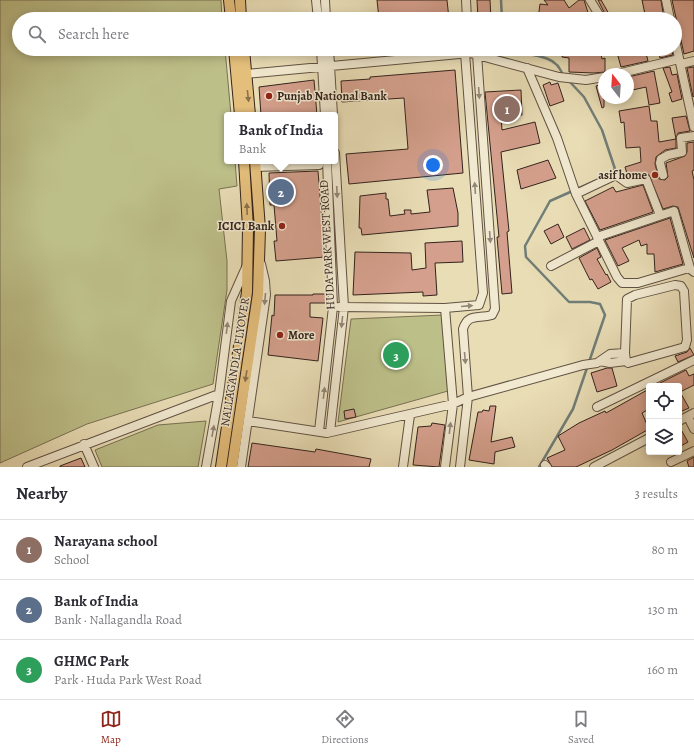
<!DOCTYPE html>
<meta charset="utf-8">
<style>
body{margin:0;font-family:Alegreya,serif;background:#f7f7f7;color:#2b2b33}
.controls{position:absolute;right:12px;bottom:12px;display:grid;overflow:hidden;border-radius:4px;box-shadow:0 2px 10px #0003}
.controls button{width:36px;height:36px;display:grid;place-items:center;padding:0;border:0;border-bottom:1px solid #e1e1e2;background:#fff;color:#2b2b33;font:20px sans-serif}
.compass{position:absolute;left:598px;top:68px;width:36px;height:36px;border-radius:50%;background:#fff;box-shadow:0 2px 10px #0003;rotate:343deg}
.you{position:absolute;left:433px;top:165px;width:14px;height:14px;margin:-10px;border:3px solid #fff;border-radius:50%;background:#1a73e8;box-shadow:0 0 0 6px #1a73e833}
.badge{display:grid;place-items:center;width:26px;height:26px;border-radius:50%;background:#8f2418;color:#fff;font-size:13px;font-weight:700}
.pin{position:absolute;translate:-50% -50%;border:2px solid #fff;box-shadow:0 1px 4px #0006}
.popup{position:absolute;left:224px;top:112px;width:114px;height:52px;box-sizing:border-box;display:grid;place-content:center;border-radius:4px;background:#fff;filter:drop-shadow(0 1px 3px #0005);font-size:13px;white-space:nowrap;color:#7c7c81}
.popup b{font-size:15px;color:#2b2b33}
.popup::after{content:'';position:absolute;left:50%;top:100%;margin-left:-8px;border:8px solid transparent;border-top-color:#fff}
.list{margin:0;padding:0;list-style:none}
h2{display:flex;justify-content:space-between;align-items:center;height:52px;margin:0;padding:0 16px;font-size:17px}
h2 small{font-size:13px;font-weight:400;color:#7c7c81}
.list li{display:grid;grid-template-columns:26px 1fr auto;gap:12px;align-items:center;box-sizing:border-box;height:60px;padding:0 16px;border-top:1px solid #e1e1e2}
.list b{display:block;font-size:15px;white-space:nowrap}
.list p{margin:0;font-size:13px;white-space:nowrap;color:#7c7c81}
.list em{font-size:13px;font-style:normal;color:#7c7c81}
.icon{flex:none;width:22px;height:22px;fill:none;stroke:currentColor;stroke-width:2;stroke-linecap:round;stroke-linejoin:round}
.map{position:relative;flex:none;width:694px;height:467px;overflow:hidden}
.search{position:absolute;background:#fff;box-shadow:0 2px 10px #0003;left:12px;right:12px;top:12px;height:44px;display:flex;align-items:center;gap:10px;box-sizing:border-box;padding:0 14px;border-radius:22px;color:#7c7c81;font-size:15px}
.sheet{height:232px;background:#fff}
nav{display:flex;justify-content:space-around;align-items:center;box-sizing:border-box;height:56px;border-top:1px solid #e1e1e2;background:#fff;font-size:11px;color:#7c7c81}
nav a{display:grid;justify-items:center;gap:2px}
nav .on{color:#8f2418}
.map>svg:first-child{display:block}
</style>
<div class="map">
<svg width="694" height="467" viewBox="0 0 694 467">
<rect width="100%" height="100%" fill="#e9ddb6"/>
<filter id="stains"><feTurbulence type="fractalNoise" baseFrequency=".005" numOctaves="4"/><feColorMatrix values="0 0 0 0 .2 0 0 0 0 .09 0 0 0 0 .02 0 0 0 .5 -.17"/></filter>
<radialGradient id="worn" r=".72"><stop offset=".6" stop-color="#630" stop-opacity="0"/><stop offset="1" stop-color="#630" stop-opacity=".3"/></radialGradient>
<path fill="#bdbf89" stroke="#787153" d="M 0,0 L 221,0 L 222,19 L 19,19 L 19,49 L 225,49 L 231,115 L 227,115 L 227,161 L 235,161 L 237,186 L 219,189 L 227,261 L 227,290 L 213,384 L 87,424 L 0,463 Z
M 443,315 L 448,391 L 338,422 L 351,319 Z
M 206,421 L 198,467 L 102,467 L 95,450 L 158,425 Z"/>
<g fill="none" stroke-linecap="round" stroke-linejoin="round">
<path stroke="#707e78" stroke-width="2.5" d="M 501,0 L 502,19
M 516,49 C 528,57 547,54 557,65 C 560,68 561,72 564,76
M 569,81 L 584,97 L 602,130 L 615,169 L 609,174
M 539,467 L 573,409 L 605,315 L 600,304 L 590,302 L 569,302 L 526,257 L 525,246 L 550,201 L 595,181"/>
</g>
<path fill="#d49f8c" stroke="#33231d" d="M 377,0 L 447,0 L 449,19 L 379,19 Z
M 477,0 L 490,0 L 491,19 L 478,19 Z
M 544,0 L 564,0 L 569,8 L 579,0 L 584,0 L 590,19 L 580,19 L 578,14 L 570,19 L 562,19 L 558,13 L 550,19 L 538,19 L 540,4 L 548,5 Z
M 598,0 L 601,0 L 609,14 L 606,16 Z
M 642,0 L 661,0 L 664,19 L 646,19 Z
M 672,0 L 694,0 L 694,51 L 684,54 Z
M 563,49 L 600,49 L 602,59 L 605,58 L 605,72 L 594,73 L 569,72 L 569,58 L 562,57 Z
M 616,49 L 645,49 L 648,61 L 621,67 Z
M 658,49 L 671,49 L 673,55 L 660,58 Z
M 670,67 L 672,75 L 677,74 L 682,99 L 672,102 L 669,93 L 672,92 L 663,68 Z
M 694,67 L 694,96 L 693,97 L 687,68 Z
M 455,70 L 463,173 L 349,184 L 346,154 L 408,149 L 404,98 L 342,102 L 341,81 L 370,79 L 370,77 Z
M 654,71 L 660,103 L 649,105 L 646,87 L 628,91 L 628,77 Z
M 314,80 L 317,115 L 261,115 L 259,87 Z
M 550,82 L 551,85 L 558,83 L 564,101 L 550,106 L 543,85 Z
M 604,83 L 604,107 L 602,108 L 596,86 Z
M 521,90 L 522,115 L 501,116 L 502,130 L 535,122 L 540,143 L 501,152 L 509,231 L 507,232 L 512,293 L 502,294 L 497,237 L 499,237 L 485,92 Z
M 649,106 L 651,121 L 657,121 L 659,142 L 676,139 L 676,148 L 665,150 L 656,157 L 655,164 L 659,179 L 665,180 L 668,177 L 666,163 L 685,156 L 687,152 L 687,143 L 694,142 L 694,170 L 692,171 L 694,180 L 694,258 L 678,207 L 673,206 L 663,209 L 649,175 L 645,174 L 628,177 L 625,167 L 641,162 L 640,147 L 626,148 L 624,122 L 621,123 L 619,111 Z
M 686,116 L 690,131 L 678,133 L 676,139 L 672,118 Z
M 548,160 L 556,178 L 521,189 L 517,170 Z
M 318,171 L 325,257 L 276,261 L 274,241 L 277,241 L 274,205 L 270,205 L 269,173 Z
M 643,185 L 653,212 L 600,230 L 585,201 L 613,187 L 616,192 Z
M 453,188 L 458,213 L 458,226 L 362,235 L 361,228 L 359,228 L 360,196 L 386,193 L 386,199 L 388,199 L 390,216 L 405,214 L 404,210 L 411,210 L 411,214 L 430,212 L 427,190 Z
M 670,218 L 683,264 L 655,272 L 654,254 L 647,254 L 647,244 L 641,246 L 639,240 L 622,248 L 629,261 L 618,266 L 605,240 Z
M 558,224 L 564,237 L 551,244 L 544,231 Z
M 584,228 L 590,240 L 572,249 L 566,237 Z
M 462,241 L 463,262 L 435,263 L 437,295 L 423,296 L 423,292 L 353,295 L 355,252 L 411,253 L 412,270 L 426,268 L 425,243 Z
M 597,248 L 601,257 L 597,259 L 606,275 L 607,274 L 611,282 L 598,289 L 592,279 L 590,280 L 579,258 Z
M 313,294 L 327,294 L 327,303 L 310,303 L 310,317 L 323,318 L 318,361 L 268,355 L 272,315 L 274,316 L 275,295 L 313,295 Z
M 690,348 L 694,355 L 678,362 L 675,356 L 687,352 Z
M 607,368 L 612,368 L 617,386 L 597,392 L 591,373 Z
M 686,370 L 689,376 L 694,374 L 694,385 L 680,392 L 689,408 L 682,411 L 679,406 L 679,386 L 654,386 Z
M 649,389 L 649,409 L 642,413 L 649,429 L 612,450 L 576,467 L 552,467 L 547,458 L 565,450 L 558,436 L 579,423 L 605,411 L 606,413 Z
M 490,406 L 496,406 L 491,442 L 512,437 L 515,447 L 495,452 L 494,464 L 469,460 L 478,412 L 482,412 L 483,410 L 489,411 Z
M 354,409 L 356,417 L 345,419 L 344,411 Z
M 432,423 L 445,425 L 439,467 L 413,465 L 418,427 L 431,426 Z
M 679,426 L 688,442 L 679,447 Z
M 252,443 L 315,452 L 316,449 L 371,459 L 369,467 L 248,467 Z
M 694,457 L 694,467 L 689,467 L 687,461 Z
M 81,458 L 85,467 L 60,467 L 60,466 Z"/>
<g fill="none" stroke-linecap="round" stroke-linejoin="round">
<g stroke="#605243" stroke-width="10">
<path id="minor" d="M 316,0 L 318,19
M 325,0 L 326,19
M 466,0 L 467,19
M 590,0 L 601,18
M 666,0 L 670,19
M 675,40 L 694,127
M 321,49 L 325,115
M 329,49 L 333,115
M 681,64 L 694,61
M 527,68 L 557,138 L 576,194
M 246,74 L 470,53 L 559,77 L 586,80 L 604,77
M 617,74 L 679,59
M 255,167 L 319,165
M 663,175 L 660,163 L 661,159 L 668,155 L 682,152 L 681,138 L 694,136
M 660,215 L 646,179 L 627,183 L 616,175 L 576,194 L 617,277 L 622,283 L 638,283 L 689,268 L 694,272
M 597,237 L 674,211 L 690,268
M 551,266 L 599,241
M 675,285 L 681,286 L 684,291 L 687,340 L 685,347 L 628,363 L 626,361 L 625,353 L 627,299 L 635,295 Z
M 339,307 L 445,308
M 600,361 L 610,363 L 626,361
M 597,407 L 694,360
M 688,417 L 694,429
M 248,421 L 327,433 L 453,404 L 468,397 L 583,365 L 597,363 L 610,354 L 625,353
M 679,421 L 694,413
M 319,431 L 333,307 L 327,161
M 330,432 L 344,307 L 335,153
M 84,444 L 94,467
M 671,462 L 694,451
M 545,465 L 547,467
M 27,467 L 219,394
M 206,467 L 219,394 L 231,301 L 247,265
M 241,467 L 266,295 L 265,281 L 261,264
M 403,467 L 410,415
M 445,467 L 453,404 L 445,308 L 479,305 L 483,293 L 465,53
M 460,467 L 468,397 L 463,329 C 468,313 478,319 492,315 L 495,309 L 477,54
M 594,467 L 649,438"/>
</g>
<g stroke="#33231d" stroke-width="12">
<path id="major" d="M 229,0 L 231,19
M 240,0 L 241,19
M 234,49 L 240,115
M 244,49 L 250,115
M 221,467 L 247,292 L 248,228 L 244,161
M 232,467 L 258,294 L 260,229 L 255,161"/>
</g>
<use href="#minor" stroke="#f1e9d0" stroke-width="8"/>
<use href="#major" stroke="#e4be7b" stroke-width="10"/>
</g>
<defs><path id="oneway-solid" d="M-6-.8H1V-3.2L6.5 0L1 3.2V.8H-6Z"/></defs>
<g fill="#928676">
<use href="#oneway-solid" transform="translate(479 93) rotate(86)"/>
<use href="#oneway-solid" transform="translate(475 188) rotate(-94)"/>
<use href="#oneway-solid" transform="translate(337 192) rotate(87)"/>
<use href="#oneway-solid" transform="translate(490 237) rotate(86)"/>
<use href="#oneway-solid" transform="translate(265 299) rotate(95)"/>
<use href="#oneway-solid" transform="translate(467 306) rotate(-5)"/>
<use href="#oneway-solid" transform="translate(342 322) rotate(96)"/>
<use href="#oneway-solid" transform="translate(227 328) rotate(-83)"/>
<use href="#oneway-solid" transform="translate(465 358) rotate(85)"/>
<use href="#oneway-solid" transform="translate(324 393) rotate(-83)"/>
<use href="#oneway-solid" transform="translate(450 428) rotate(-83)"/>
<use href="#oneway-solid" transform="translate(213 431) rotate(-80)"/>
</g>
<g fill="#8c704c">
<use href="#oneway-solid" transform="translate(248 96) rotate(84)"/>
<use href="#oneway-solid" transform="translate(247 209) rotate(-92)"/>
<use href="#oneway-solid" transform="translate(246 376) rotate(99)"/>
</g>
<g fill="#8f2418" stroke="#f1e9d0" stroke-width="1.5">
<circle cx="269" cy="96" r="4"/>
<circle cx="655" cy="175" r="4"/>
<circle cx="282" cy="226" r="4"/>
<circle cx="280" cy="335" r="4"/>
</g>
<g text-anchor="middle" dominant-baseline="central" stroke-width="3" stroke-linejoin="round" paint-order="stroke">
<g font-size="12" font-weight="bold" fill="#33231d" stroke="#f1e9d0" text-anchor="start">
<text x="277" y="96">Punjab National Bank</text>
<text x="647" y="175" text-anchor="end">asif home</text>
<text x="274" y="226" text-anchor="end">ICICI Bank</text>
<text x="288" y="335">More</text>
</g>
<g font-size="12" fill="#33231d" stroke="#f1e9d0">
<text transform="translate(327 245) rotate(-93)">HUDA PARK WEST ROAD</text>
<text transform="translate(235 362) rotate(-81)">NALLAGANDLA FLYOVER</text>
</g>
</g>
<rect width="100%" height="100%" filter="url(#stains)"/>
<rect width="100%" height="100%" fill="url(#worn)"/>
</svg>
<div class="controls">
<button><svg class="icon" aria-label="locate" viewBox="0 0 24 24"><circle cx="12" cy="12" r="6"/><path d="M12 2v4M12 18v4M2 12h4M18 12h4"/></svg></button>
<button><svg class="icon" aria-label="layers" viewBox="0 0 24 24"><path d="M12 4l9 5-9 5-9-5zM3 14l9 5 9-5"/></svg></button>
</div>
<svg class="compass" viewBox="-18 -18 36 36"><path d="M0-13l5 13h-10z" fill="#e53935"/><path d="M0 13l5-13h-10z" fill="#7c7c81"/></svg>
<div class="you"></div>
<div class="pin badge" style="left:507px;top:109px;background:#8d6e63">1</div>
<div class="pin badge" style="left:281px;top:192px;background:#5c6f8a">2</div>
<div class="popup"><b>Bank of India</b>Bank</div>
<div class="pin badge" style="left:396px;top:355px;background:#2e9e5b">3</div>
<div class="search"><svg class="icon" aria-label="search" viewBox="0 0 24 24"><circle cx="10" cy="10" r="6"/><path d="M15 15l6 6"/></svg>Search here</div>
</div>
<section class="sheet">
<h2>Nearby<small>3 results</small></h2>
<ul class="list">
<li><span class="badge" style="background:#8d6e63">1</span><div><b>Narayana school</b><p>School</p></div><em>80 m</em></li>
<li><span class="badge" style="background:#5c6f8a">2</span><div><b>Bank of India</b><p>Bank · Nallagandla Road</p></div><em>130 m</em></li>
<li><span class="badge" style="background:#2e9e5b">3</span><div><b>GHMC Park</b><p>Park · Huda Park West Road</p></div><em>160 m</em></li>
</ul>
</section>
<nav>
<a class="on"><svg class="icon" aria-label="map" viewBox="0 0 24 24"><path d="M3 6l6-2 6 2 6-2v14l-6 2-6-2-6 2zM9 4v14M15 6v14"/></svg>Map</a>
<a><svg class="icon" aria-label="directions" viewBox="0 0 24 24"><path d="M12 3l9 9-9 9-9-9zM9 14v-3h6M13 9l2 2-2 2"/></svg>Directions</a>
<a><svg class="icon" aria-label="saved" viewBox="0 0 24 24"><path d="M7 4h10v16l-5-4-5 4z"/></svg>Saved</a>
</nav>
